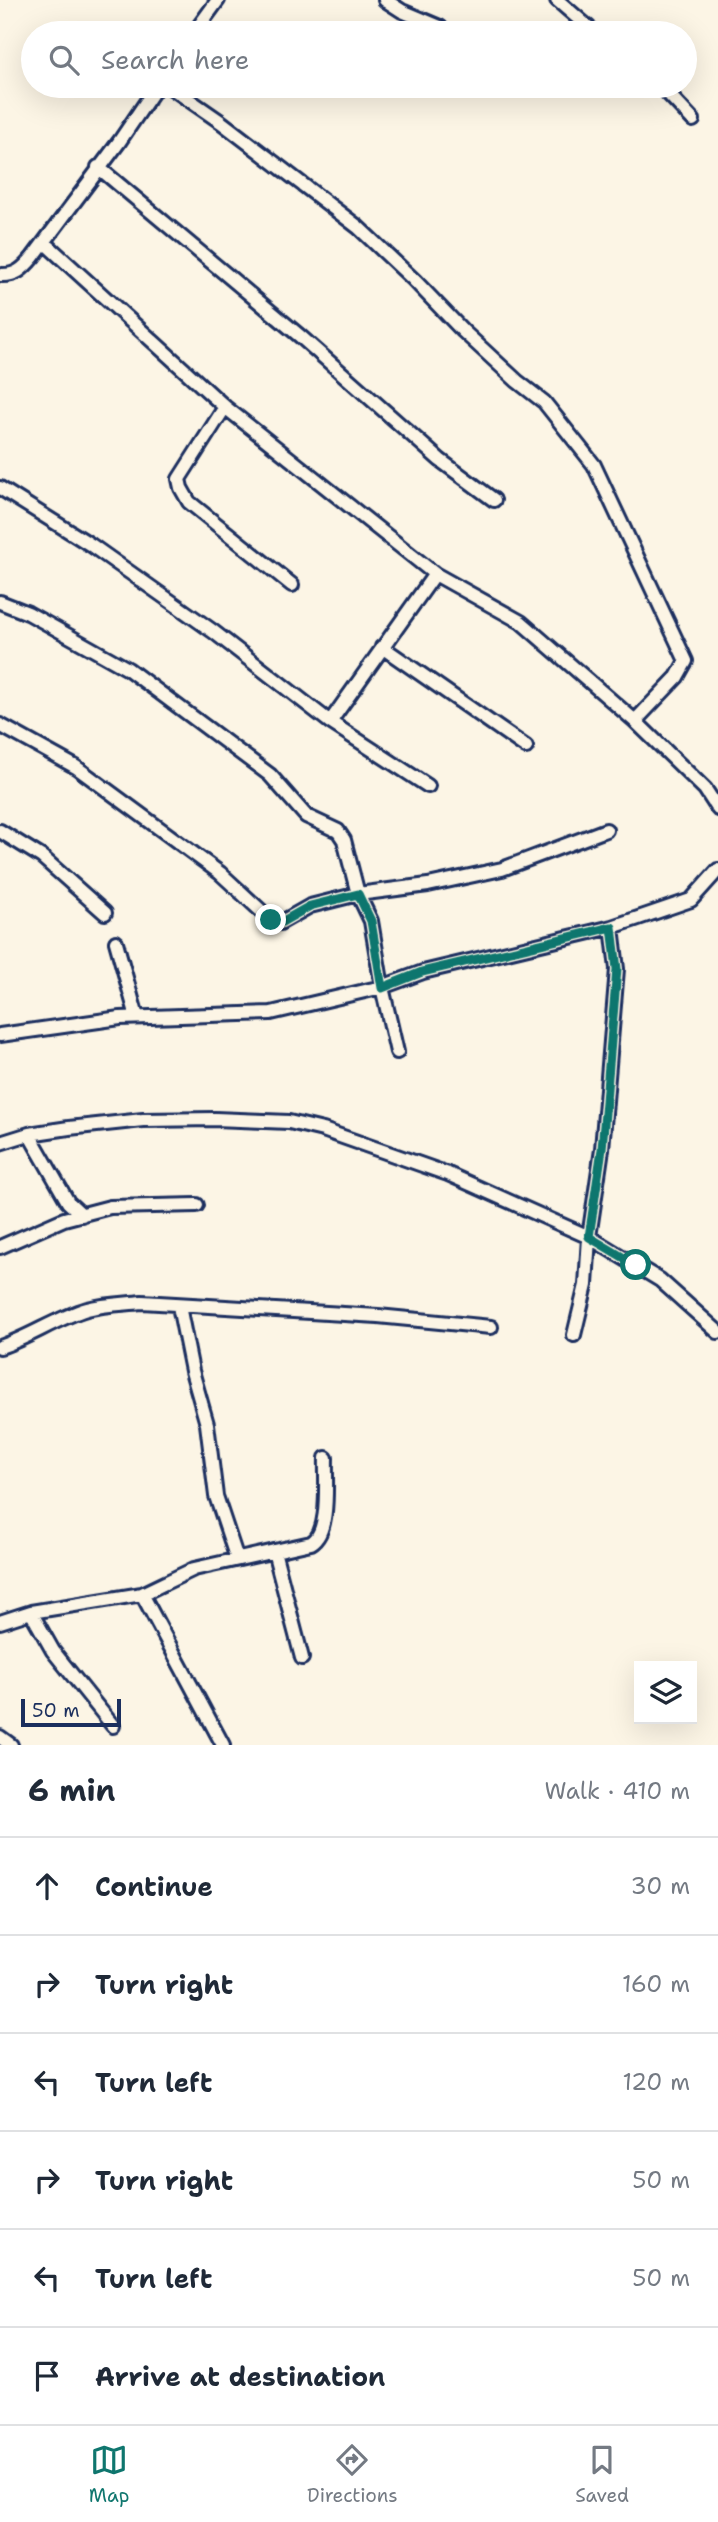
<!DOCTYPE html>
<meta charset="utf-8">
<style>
body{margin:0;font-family:"Shantell Sans",sans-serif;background:#f2f2f3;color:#1f2937}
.controls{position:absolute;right:21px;bottom:21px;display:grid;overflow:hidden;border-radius:0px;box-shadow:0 7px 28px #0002}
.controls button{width:63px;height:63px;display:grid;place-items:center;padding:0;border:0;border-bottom:2px solid #e0e1e3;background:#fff;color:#1f2937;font:35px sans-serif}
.scale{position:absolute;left:21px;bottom:18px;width:100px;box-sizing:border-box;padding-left:7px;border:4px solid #1b2f5e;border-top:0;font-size:19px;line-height:24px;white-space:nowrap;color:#1b2f5e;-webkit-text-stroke:5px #fcf5e5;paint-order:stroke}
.stop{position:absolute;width:21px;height:21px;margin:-16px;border:5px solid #0f766e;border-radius:50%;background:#fff}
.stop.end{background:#0f766e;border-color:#fff;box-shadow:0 2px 7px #0008}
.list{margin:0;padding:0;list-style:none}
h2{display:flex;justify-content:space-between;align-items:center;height:91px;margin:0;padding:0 28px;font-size:30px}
h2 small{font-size:23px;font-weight:400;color:#747a83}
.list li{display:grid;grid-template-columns:46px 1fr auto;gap:21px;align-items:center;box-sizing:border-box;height:98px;padding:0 28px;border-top:2px solid #e0e1e3}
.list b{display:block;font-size:26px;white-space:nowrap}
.list em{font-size:23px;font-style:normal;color:#747a83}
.icon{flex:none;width:38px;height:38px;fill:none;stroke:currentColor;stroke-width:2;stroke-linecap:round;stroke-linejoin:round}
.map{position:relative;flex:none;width:718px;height:1745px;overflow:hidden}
.search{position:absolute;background:#fff;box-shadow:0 7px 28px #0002;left:21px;right:21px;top:21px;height:77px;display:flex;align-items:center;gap:18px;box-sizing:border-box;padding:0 24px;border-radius:38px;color:#747a83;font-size:26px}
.sheet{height:679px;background:#fff}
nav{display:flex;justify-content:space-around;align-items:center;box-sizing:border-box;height:98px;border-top:2px solid #e0e1e3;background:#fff;font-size:19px;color:#747a83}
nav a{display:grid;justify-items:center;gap:4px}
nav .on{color:#0f766e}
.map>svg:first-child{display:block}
</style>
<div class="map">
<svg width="718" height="1745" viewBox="0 0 718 1745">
<rect width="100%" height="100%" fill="#fcf5e5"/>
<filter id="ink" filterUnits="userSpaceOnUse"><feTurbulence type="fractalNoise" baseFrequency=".0143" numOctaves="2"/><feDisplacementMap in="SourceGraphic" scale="14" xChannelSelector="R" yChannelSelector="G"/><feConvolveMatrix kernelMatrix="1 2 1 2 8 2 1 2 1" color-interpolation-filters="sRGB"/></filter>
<g filter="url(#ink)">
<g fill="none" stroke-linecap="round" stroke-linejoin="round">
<g stroke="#1b2f5e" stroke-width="18">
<path id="street" d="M 385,0 L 402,11 L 440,27
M 557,0 L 595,33
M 194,33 L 218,0
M 169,86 L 221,122 L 358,227 L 414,280 L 463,331 L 517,381 L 544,402 L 594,465 L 686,661 L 677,677 L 635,721
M 661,86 L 693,120
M 98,167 L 301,337 L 440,460 L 494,500
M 44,242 L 225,407 L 435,574 L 521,622 L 635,721 L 705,789 L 718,809
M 0,275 C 16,276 23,269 33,257 L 119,142 L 157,86
M 225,407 L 179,479 L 181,488 L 189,502 L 292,585
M 0,488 L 91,545 L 214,632 L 330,722 L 428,786
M 0,602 L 28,613 L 128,669 L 270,775 L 306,816 L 338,831 L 344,840 L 358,894 L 371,921 L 382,987 L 397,1052
M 382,647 L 526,747
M 330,722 L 435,574
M 0,725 L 76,767 L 220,873 L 271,920 L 280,923 L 310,906 L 358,894 L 428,885 L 502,869 L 606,830
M 0,831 L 42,857 L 105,913
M 116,942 L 137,1017
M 0,1035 L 120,1018 L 271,1013 L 382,987 L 423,972 L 612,927 L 691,900 L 718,870
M 29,1134 L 68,1202 L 82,1215
M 0,1143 L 29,1134 L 69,1128 L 143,1120 L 215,1119 L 289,1122 L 323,1130 L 448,1174 L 589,1237 L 660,1280 L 718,1332
M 0,1247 L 64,1219 L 110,1207 L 197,1205
M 179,1306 L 192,1371 L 207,1424 L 216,1496 L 237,1559
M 574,1335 L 586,1285 L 589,1237 L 602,1149 L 617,969 L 612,927
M 0,1347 C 30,1337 57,1318 87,1309 C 105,1304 124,1304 142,1302 L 378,1316 L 491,1327
M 274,1551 L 302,1658
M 142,1594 L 223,1745
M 31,1612 L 53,1651 L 113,1726
M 0,1622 L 31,1612 L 142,1594 L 194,1569 L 311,1543 C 331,1532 325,1479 326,1458
M 0,1737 L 11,1745"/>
</g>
<use href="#street" stroke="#fcf5e5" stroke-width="12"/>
</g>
</g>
<g fill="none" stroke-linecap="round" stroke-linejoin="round" filter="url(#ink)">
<path stroke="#0f766e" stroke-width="9" d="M 271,920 L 280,923 L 310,906 L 358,894 L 371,921 L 382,988 L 422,972 L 612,927 L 617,969 L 602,1149 L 589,1237 L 636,1265"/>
</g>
</svg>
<div class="controls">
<button><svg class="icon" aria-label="layers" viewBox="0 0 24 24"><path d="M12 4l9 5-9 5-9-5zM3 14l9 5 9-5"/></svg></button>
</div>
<div class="scale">50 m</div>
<div class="stop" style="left:636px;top:1265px"></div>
<div class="stop end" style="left:271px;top:920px"></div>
<div class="search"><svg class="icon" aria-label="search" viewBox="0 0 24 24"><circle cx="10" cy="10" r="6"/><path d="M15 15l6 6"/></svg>Search here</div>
</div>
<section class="sheet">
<h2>6 min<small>Walk · 410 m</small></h2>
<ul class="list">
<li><svg class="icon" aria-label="ahead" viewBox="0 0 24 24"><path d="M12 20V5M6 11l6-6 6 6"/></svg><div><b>Continue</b></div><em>30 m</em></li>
<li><svg class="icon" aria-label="right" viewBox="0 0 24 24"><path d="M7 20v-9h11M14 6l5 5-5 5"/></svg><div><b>Turn right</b></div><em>160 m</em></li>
<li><svg class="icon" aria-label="left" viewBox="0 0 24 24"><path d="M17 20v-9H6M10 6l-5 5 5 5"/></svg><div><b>Turn left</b></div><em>120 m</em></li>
<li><svg class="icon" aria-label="right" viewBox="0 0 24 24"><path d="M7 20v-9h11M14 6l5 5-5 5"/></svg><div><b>Turn right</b></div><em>50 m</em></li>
<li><svg class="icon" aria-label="left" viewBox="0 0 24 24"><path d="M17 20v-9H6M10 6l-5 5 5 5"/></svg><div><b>Turn left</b></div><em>50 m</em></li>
<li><svg class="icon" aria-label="arrive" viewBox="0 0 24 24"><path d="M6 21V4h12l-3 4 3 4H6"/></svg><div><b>Arrive at destination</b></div></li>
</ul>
</section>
<nav>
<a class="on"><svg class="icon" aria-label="map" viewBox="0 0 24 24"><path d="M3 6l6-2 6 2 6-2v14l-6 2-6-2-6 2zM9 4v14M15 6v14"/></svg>Map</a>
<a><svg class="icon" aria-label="directions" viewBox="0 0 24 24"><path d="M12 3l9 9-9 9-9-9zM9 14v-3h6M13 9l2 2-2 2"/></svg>Directions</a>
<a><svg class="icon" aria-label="saved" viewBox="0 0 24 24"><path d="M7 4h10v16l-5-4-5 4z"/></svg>Saved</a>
</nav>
